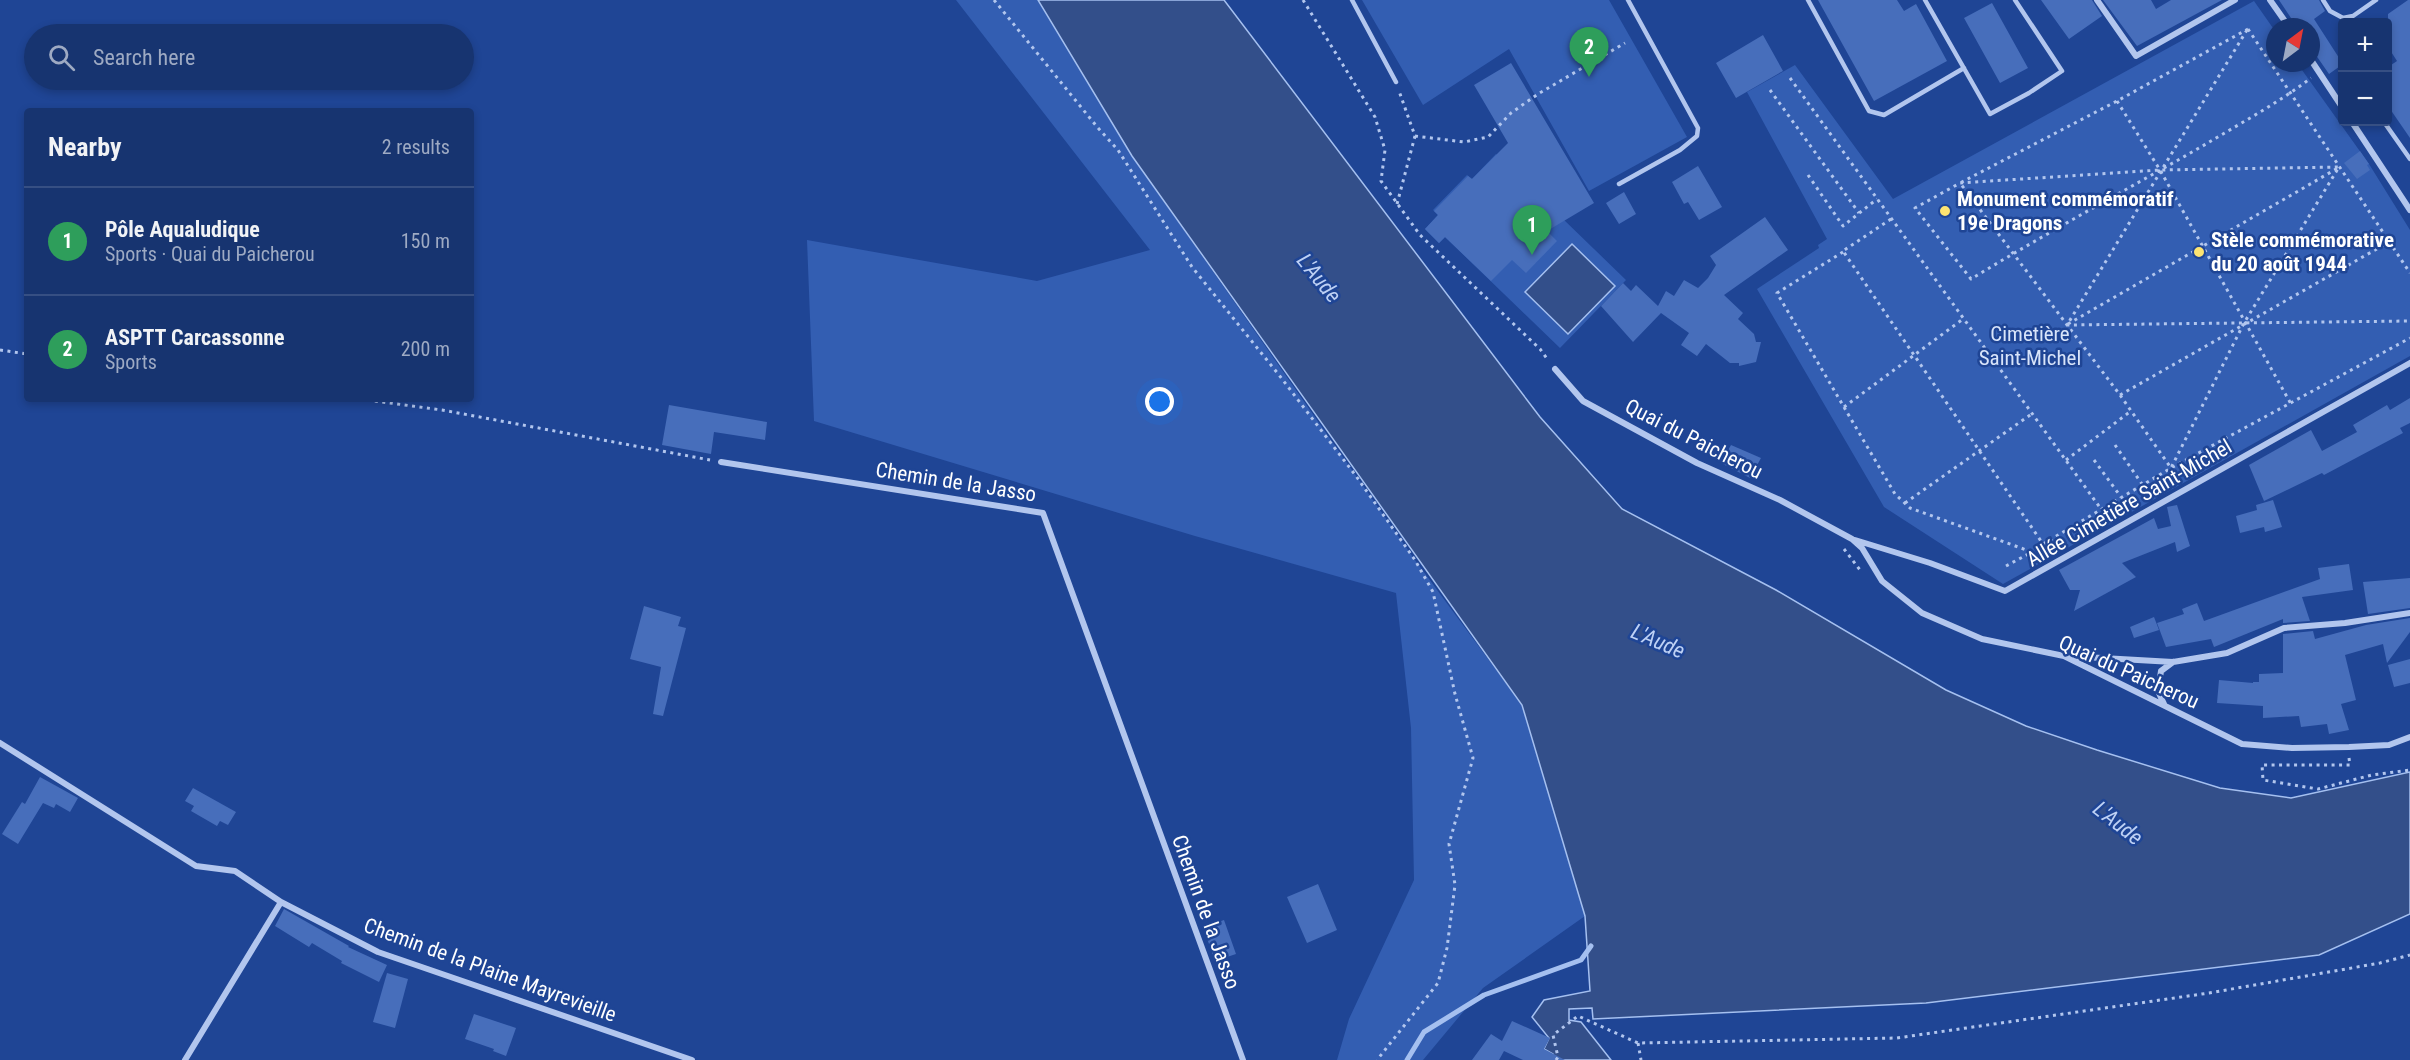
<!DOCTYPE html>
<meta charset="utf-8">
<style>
body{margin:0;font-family:"Roboto Condensed",sans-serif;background:#203c75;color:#f1f3f6}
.controls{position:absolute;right:18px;top:18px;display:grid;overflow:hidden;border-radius:6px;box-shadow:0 3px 9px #0003}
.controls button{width:54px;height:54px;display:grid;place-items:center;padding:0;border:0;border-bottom:2px solid #364f83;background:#173470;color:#f1f3f6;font:30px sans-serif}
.compass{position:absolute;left:2266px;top:18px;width:54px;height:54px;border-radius:50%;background:#173470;box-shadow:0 3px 9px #0003;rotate:32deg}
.you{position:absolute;left:1160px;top:402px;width:21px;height:21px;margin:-15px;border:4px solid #fff;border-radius:50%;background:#1a73e8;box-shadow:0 0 0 9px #1a73e833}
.badge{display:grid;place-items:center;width:39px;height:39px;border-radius:50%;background:#e69b98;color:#fff;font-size:20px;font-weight:700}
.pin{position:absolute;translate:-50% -50px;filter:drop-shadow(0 2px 3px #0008)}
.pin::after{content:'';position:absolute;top:32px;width:21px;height:18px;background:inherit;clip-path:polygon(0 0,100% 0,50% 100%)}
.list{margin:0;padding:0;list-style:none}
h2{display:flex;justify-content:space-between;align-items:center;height:78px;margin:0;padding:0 24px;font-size:26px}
h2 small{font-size:20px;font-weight:400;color:#9eaac3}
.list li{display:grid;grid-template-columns:39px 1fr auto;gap:18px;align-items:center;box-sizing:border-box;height:108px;padding:0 24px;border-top:2px solid #364f83}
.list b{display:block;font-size:22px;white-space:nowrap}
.list p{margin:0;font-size:20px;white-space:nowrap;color:#9eaac3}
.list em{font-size:20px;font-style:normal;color:#9eaac3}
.icon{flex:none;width:33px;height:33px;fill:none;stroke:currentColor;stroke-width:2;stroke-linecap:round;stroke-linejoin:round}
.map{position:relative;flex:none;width:2410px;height:1060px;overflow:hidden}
.search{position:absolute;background:#173470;box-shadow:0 3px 9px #0003;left:24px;top:24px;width:450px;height:66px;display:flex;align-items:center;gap:15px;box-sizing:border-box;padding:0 21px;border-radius:33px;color:#9eaac3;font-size:22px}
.panel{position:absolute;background:#173470;box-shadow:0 3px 9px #0003;left:24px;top:108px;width:450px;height:294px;border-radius:6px}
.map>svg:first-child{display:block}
</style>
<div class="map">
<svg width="2410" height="1060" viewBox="0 0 2410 1060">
<rect width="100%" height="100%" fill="#1f4595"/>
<path fill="#335eb2" d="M 956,0 L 1038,0 L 1132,156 L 1415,560 L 1522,705 L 1585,916 L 1483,988 L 1423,1060 L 1337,1060 L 1349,1019 L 1414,880 L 1411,728 L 1396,593 L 1195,536 L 814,421 L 807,240 L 1037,281 L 1150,250 Z
M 1362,0 L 1609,0 L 1687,137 L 1589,191 L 1509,49 L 1423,105 Z
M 2254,1 L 2275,31 L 2275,63 L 2297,63 L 2369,164 L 2410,230 L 2410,356 L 2003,584 L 1884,507 L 1757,289 L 1819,248 L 1818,245 L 1827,239 L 1747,92 L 1795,65 L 1893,199 Z
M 1496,154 L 1626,280 L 1560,348 L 1445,237 L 1439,243 L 1425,229 L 1438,215 L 1433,210 L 1467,175 L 1472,179 Z"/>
<path fill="#334f8a" stroke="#a5c0f0" stroke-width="1.5" d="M 1038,0 L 1224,0 L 1540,417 L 1622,509 L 1776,590 L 1946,690 L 2026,726 L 2097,750 L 2220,788 L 2291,798 L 2410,772 L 2410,914 L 2319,955 L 1926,1003 L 1593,1019 L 1592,1008 L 1569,1009 L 1569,1020 L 1581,1022 L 1611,1060 L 1556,1060 L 1553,1054 L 1544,1049 L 1549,1038 L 1532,1017 L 1544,1000 L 1590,991 L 1585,916 L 1522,705 L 1132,156 Z
M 1572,244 L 1615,286 L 1568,334 L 1525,292 Z"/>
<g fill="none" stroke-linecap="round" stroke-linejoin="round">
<path stroke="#a5c0f0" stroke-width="5" d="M 1407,1060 L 1424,1032 L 1484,995 L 1581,960 L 1591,946"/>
</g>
<path fill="#476ebb" d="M 1818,0 L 1897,0 L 1904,11 L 1916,4 L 1947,61 L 1874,101 Z
M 2041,0 L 2092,0 L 2102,16 L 2069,39 Z
M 2103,0 L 2151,0 L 2156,9 L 2171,0 L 2222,0 L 2137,46 Z
M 2279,0 L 2319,0 L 2325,11 L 2314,19 L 2343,64 L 2329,74 L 2311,48 L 2311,27 L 2297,27 Z
M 2408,0 L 2410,0 L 2410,138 L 2388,106 L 2388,67 L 2397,61 L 2388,47 L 2388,14 Z
M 1992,3 L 2028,68 L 2000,83 L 1964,18 Z
M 1763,35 L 1783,71 L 1736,98 L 1716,63 Z
M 1511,63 L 1594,203 L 1547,231 L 1557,241 L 1526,273 L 1512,260 L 1491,281 L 1445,237 L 1439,243 L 1425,229 L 1438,215 L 1434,211 L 1468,176 L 1472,179 L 1508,143 L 1474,85 Z
M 2360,151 L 2369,164 L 2367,165 L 2370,170 L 2357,179 L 2344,163 Z
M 1698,166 L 1722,207 L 1699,220 L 1688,202 L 1684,204 L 1672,182 Z
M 1624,192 L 1636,214 L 1619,224 L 1606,203 Z
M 1765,217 L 1788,250 L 1724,295 L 1743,313 L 1738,319 L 1754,334 L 1756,342 L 1761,342 L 1756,362 L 1739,366 L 1739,363 L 1730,363 L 1706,344 L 1697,356 L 1681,345 L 1689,333 L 1661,313 L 1633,342 L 1601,306 L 1623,283 L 1631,291 L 1636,285 L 1658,306 L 1666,291 L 1674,296 L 1684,280 L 1698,288 L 1708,278 L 1716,265 L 1710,256 Z
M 2410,398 L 2410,423 L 2400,428 L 2403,433 L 2324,475 L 2322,473 L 2264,501 L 2249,465 L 2311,430 L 2322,451 L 2357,432 L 2353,425 L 2387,405 L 2390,410 Z
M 669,405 L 767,422 L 765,440 L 714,432 L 711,454 L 662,445 Z
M 1731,445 L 1761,458 L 1750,478 L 1721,463 Z
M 2273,500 L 2282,527 L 2265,532 L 2264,527 L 2240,533 L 2236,516 L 2257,510 L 2256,505 Z
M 2177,505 L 2190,546 L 2177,552 L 2175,542 L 2122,563 L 2136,577 L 2074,611 L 2080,590 L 2070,590 L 2059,570 L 2154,518 L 2158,529 L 2171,526 L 2167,507 Z
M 2349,564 L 2353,590 L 2302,597 L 2310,621 L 2283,623 L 2283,619 L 2214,647 L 2211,639 L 2166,647 L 2157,623 L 2184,614 L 2182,609 L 2197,603 L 2204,621 L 2320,579 L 2318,568 Z
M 2410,578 L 2410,608 L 2368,614 L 2363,582 Z
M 644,606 L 681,617 L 678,626 L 686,628 L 663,716 L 653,714 L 661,667 L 630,659 Z
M 2154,617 L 2159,630 L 2134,638 L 2130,627 Z
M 2410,618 L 2410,632 L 2387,663 L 2383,644 L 2345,655 L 2356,700 L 2341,704 L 2349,730 L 2329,734 L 2327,724 L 2301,727 L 2299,716 L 2263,718 L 2263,706 L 2217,703 L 2219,680 L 2253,683 L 2253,682 L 2259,682 L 2259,674 L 2283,673 L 2283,634 L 2313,631 L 2315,639 L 2366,625 Z
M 2410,659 L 2410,683 L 2394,687 L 2388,665 Z
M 40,777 L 78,798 L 70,812 L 56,804 L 54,808 L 43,803 L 18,844 L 2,834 L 22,802 L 25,804 Z
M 193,788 L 236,812 L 228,825 L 220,821 L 217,826 L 191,811 L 194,806 L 185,801 Z
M 1318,884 L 1337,930 L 1307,943 L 1287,897 Z
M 284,909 L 349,946 L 348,947 L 387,965 L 379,982 L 341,963 L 342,961 L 312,943 L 309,947 L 275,926 Z
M 1224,920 L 1236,954 L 1215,961 L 1203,927 Z
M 387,973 L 408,979 L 395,1028 L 373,1022 Z
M 474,1014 L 516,1028 L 506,1056 L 493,1051 L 494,1049 L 465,1039 Z
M 1512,1021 L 1550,1038 L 1544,1049 L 1565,1060 L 1523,1060 L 1504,1051 L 1499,1060 L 1472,1060 L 1491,1034 L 1502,1041 Z"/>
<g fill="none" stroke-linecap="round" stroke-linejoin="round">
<path stroke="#b2c6ee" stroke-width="3" stroke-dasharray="3 4.5" stroke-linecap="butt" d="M 994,0 L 1098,128 L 1118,150 L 1192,267 L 1279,375 L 1356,476 L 1415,560 L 1433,592 L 1455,694 L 1473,758 L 1449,844 L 1455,885 L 1447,948 L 1438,983 L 1377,1060
M 1303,0 L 1375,117 L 1385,150 L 1381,181 L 1420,235 L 1540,349 L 1548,360
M 2248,29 L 2117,101 L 1960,183 L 2120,395 L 2171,468 L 2410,338
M 2248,29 L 2410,273
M 2247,30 L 2067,325 L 2410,321
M 1790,78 L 2101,509
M 1770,90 L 1859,213
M 2117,101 L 2160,170 L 2291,404
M 1415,136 L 1464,142 L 1488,137 L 1511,113 L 1538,94 L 1625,43
M 1808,175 L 1843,226 L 1877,199
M 1397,204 L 1415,136 L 1399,91
M 1891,219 L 1843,251 L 2043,544 L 2171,468 L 2244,323 L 2339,167 L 2160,170 L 1960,183 L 1915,208 L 1971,279 C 2048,232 2128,189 2206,144 C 2241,123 2278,103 2311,78
M 1843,252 L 1777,293 L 1895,494 L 1910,508 L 2032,552 L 2043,544
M 2068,324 L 2338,168
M 0,350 L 27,354
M 2120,395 L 2389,242
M 360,399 L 442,410 L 710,460
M 1844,407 L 1963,319
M 2115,445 L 2142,484
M 2066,460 L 2131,411
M 2094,460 L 2121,497
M 1905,503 L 2033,413
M 1844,549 L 1860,570
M 2006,566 L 2032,552
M 2349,758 L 2350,765 L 2262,765 L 2263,780 L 2318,789 L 2372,775 L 2410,770
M 1638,1043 L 1641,1060
M 1556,1060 L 1558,1057 L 1553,1035 L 1578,1016 L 1638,1043 L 1897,1038 L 2209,993 L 2380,963 L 2410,955"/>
<path stroke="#b2c6ee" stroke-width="4.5" d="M 1352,0 L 1396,82
M 1808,0 L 1869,111 L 1884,115 L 1964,68
M 1925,0 L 1990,114 L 2029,93 L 2062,71 L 2015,0
M 2323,0 L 2330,11 L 2343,18 L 2353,16 L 2376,0
M 2384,122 L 2410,159
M 1619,184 L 1680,150 L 1697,136 L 1698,128 L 1628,0"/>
<path stroke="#b2c6ee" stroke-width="6" d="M 2097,0 L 2136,56 L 2235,0
M 2270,0 L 2289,27
M 2311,60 L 2342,107
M 2352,122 L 2410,210
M 1555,369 L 1583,401 L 1697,463 L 1780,500 L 1852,539 L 1862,548 L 1882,581 L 1922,613 L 1982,639 L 2064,656 L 2242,744 L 2292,748 L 2349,747 L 2389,745 L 2410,737
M 721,462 L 1043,513 L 1243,1060
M 1855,540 L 1930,563 L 2005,591 L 2410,363
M 2067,656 L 2173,662 L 2227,653 L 2284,628 L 2345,623 L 2410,613
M 2164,704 L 2158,691 L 2161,671 L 2173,662
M 0,743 L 196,866 L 235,871 L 281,902
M 185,1060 L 281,902 L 378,952 L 692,1060"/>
</g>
<g fill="#fde472" stroke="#1f4595" stroke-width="2">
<circle cx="1945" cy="211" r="6"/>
<circle cx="2199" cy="252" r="6"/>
</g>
<g text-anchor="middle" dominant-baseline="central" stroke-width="5" stroke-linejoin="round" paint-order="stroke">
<g font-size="21" font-weight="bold" fill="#fff" stroke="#1f4595" text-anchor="start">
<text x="1957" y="199">Monument commémoratif<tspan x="1957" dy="24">19e Dragons</tspan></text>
<text x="2211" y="240">Stèle commémorative<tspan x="2211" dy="24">du 20 août 1944</tspan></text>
</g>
<g font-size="21" fill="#d8e4fa" stroke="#1f4595">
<text x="2030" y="334">Cimetière<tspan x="2030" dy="24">Saint-Michel</tspan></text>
</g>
<g font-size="21" fill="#fff" stroke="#1f4595">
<text transform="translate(1694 439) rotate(27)">Quai du Paicherou</text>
<text transform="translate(956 482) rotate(9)">Chemin de la Jasso</text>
<text transform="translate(2129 503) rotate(-30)">Allée Cimetière Saint-Michel</text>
<text transform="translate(2129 672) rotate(24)">Quai du Paicherou</text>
<text transform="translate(1206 912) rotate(70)">Chemin de la Jasso</text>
<text transform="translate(490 970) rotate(20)">Chemin de la Plaine Mayrevieille</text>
</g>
<g font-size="22" font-style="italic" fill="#bed1f5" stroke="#1f4595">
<text transform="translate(1319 278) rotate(51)">L'Aude</text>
<text transform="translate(1658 641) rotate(23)">L'Aude</text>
<text transform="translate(2118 823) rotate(38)">L'Aude</text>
</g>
</g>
</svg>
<div class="controls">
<button>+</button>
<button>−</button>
</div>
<svg class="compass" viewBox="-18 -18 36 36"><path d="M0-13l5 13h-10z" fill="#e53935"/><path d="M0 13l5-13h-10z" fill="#9eaac3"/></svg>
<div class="you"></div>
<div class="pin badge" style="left:1532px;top:255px;background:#2e9e5b">1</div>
<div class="pin badge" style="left:1589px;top:77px;background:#2e9e5b">2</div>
<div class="search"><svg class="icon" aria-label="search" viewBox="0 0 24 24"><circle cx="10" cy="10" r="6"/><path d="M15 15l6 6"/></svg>Search here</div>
<section class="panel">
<h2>Nearby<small>2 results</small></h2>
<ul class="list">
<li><span class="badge" style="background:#2e9e5b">1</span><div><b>Pôle Aqualudique</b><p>Sports · Quai du Paicherou</p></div><em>150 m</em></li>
<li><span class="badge" style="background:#2e9e5b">2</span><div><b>ASPTT Carcassonne</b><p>Sports</p></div><em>200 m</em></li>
</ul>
</section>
</div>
